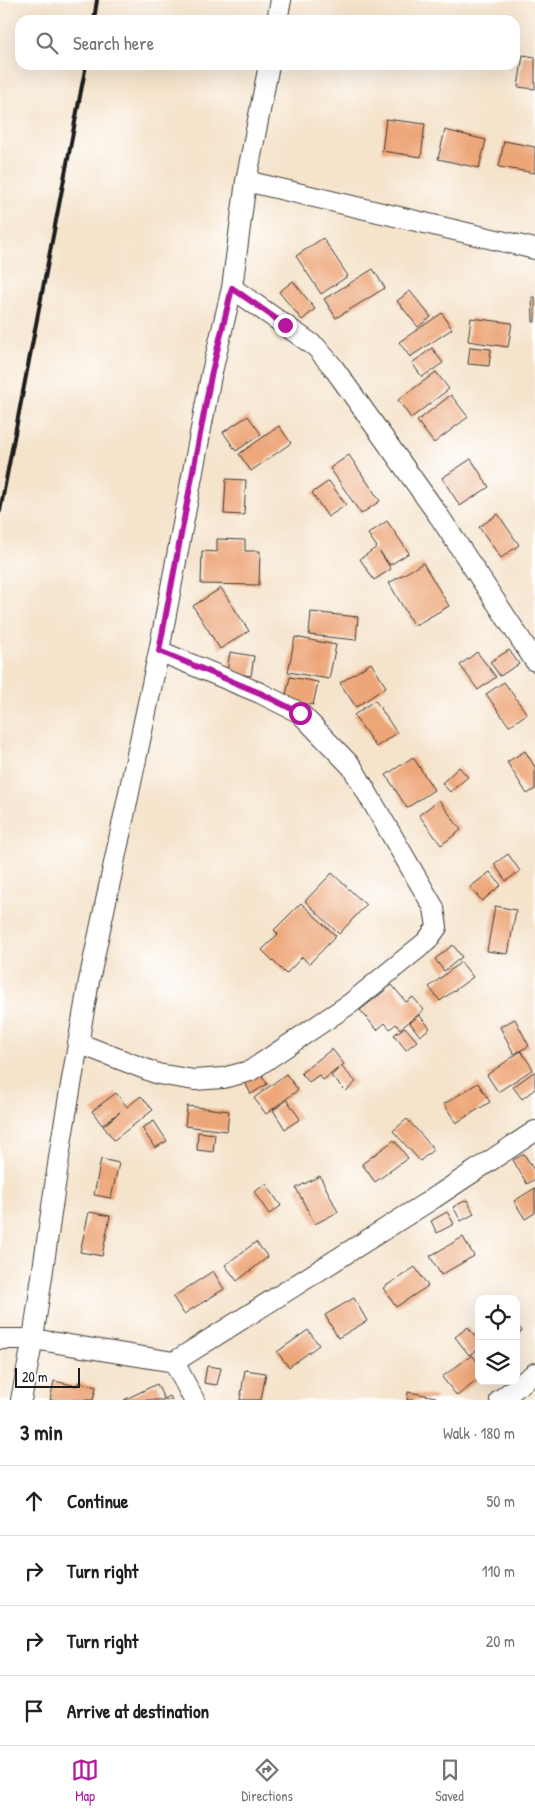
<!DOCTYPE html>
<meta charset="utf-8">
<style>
body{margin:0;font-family:"Patrick Hand",sans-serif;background:#f6f6f6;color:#202124}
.controls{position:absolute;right:15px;bottom:15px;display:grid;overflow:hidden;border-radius:10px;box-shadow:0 5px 20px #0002}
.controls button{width:45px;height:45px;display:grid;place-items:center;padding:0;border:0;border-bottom:1px solid #e0e0e0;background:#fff;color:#202124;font:25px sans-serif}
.scale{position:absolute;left:15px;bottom:12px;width:65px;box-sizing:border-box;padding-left:5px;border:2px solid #1c1c1c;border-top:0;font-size:14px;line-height:18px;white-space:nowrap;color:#1c1c1c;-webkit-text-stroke:4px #fff;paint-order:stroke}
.stop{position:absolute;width:15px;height:15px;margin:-11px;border:4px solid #b5179e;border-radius:50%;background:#fff}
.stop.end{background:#b5179e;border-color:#fff;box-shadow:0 1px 5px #0008}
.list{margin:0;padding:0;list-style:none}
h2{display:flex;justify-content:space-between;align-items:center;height:65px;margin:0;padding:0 20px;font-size:21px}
h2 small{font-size:16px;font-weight:400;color:#757577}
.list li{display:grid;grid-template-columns:32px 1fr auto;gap:15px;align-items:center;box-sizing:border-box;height:70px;padding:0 20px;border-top:1px solid #e0e0e0}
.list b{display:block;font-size:19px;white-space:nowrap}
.list em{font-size:16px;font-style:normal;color:#757577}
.icon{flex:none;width:28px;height:28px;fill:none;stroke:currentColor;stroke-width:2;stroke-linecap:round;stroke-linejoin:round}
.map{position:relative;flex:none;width:535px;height:1400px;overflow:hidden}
.search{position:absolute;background:#fff;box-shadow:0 5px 20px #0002;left:15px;right:15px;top:15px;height:55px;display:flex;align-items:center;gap:12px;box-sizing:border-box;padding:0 18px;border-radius:15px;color:#757577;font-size:19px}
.sheet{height:345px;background:#fff}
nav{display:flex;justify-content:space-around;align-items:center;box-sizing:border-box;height:70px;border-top:1px solid #e0e0e0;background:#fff;font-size:14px;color:#757577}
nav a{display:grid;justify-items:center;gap:2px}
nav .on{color:#b5179e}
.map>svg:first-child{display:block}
</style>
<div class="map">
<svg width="535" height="1400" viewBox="0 0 535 1400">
<rect width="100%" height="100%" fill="#fff"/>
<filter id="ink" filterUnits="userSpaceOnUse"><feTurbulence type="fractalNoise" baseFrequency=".02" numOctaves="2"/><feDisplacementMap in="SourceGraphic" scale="10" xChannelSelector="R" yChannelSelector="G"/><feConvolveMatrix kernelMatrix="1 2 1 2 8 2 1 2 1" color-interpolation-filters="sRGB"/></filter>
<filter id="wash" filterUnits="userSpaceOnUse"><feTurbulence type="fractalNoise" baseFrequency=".0096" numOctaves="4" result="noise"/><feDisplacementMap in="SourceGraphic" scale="20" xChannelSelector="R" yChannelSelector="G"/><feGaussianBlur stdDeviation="1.12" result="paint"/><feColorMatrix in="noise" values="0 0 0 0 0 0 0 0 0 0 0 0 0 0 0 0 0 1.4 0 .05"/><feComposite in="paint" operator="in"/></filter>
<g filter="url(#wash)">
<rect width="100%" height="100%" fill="#f5e3cb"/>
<g id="blocks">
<path fill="#eda678" d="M 523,55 L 535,57 L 535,89 L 518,87 Z
M 386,119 L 425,124 L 421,157 L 382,151 Z
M 445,130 L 486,140 L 479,168 L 438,159 Z
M 504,141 L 535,147 L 535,173 L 499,167 Z
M 323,238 L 348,276 L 321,294 L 296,256 Z
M 373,269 L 385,288 L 336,318 L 324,299 Z
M 293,281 L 315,309 L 302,320 L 279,292 Z
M 410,291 L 431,317 L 418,327 L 397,301 Z
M 532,297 L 535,297 L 535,322 L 533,322 Z
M 442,313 L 452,329 L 410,357 L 399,342 Z
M 471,318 L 512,323 L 508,347 L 468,341 Z
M 470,347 L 491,349 L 489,366 L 468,364 Z
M 432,348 L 443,363 L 422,377 L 412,363 Z
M 436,372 L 449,389 L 411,418 L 398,400 Z
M 451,395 L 468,417 L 434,443 L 417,421 Z
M 248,416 L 261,434 L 236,451 L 223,432 Z
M 279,426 L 291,443 L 251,471 L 239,454 Z
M 349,455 L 380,501 L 361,514 L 330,468 Z
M 471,459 L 489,487 L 460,506 L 442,478 Z
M 226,479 L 246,480 L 244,515 L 224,514 Z
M 329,481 L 346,505 L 328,517 L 312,493 Z
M 498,514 L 519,545 L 501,558 L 479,527 Z
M 387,521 L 409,553 L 390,565 L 380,552 L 391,569 L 374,580 L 360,559 L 377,547 L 368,534 Z
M 217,539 L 245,540 L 245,551 L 260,551 L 259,585 L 201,584 L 202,551 L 217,552 Z
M 423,563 L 449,606 L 414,626 L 389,583 Z
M 221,588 L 249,631 L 220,649 L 193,606 Z
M 311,612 L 358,617 L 356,640 L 309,635 Z
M 295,637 L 336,645 L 329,679 L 288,672 Z
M 509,650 L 519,664 L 500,676 L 490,662 Z
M 230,652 L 254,656 L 251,676 L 227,672 Z
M 477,652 L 496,677 L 478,690 L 460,665 Z
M 371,663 L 386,687 L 356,707 L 340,683 Z
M 290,677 L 318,682 L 313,705 L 285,699 Z
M 504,682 L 527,714 L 509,726 L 486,694 Z
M 375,700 L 397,733 L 376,747 L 354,715 Z
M 525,751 L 535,767 L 535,789 L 527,794 L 507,762 Z
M 413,757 L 434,790 L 407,808 L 386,775 Z
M 459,767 L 468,777 L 450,792 L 442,783 Z
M 439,800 L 461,830 L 441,845 L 419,815 Z
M 508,854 L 520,871 L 506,881 L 494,864 Z
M 490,872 L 501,885 L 482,901 L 470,887 Z
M 332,873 L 366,905 L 339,934 L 305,901 Z
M 301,903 L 336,936 L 309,964 L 302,957 L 286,974 L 262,950 L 278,934 L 274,930 Z
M 495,906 L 516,910 L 508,954 L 487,951 Z
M 453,945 L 462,957 L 444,971 L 435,959 Z
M 461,962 L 473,977 L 440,1001 L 429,987 Z
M 392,985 L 406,1002 L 413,997 L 424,1010 L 400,1029 L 396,1024 L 390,1029 L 385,1023 L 377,1030 L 360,1010 Z
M 419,1015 L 430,1028 L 420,1036 L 410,1023 Z
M 515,1019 L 529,1046 L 514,1054 L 500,1027 Z
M 405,1027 L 417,1041 L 406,1050 L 394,1035 Z
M 332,1049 L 344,1064 L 323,1080 L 319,1075 L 309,1082 L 301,1073 Z
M 521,1051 L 533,1069 L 498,1092 L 487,1075 Z
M 341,1066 L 356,1082 L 346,1091 L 331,1076 Z
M 535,1071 L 535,1089 L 522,1099 L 513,1087 Z
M 260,1072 L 267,1084 L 251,1094 L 244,1081 Z
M 286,1074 L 298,1090 L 266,1114 L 254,1098 Z
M 478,1083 L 490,1102 L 456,1123 L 444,1104 Z
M 116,1093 L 127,1107 L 141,1096 L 153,1110 L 114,1140 L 103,1126 L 120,1112 L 102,1125 L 92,1111 Z
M 287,1100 L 300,1119 L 285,1129 L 273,1110 Z
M 187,1106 L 229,1111 L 227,1131 L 185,1126 Z
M 407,1119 L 434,1149 L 420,1161 L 393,1131 Z
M 154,1121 L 167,1141 L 155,1148 L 142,1128 Z
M 198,1132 L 215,1134 L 213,1152 L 197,1150 Z
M 394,1140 L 408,1158 L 375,1182 L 362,1164 Z
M 524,1154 L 535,1172 L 535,1179 L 527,1184 L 513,1160 Z
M 101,1159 L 119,1163 L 111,1198 L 94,1195 Z
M 320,1176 L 338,1212 L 315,1224 L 296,1188 Z
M 266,1184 L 281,1206 L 269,1214 L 254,1192 Z
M 535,1188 L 535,1213 L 525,1219 L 514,1201 Z
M 467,1200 L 474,1214 L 461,1221 L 453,1207 Z
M 89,1212 L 110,1216 L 102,1256 L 80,1252 Z
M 447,1212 L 454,1224 L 437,1233 L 431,1221 Z
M 463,1237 L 474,1256 L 441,1275 L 430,1256 Z
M 256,1242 L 268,1257 L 237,1281 L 225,1265 Z
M 415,1267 L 428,1286 L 396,1307 L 383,1288 Z
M 213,1271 L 224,1289 L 184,1314 L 173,1297 Z
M 354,1298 L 367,1321 L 338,1338 L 325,1315 Z
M 516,1323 L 522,1331 L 516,1335 Z
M 468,1327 L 479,1342 L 479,1348 L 469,1355 L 455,1337 Z
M 308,1330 L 319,1345 L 289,1367 L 277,1352 Z
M 472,1355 L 479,1364 L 479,1379 L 457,1396 L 442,1377 Z
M 207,1366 L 221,1368 L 217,1385 L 204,1383 Z
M 245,1370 L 266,1373 L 261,1400 L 240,1400 Z
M 54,1381 L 77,1386 L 78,1382 L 96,1387 L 93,1400 L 50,1400 Z
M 157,1384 L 164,1399 L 170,1396 L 172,1400 L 124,1400 Z
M 408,1392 L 436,1397 L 435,1400 L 407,1400 Z"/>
</g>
</g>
<g filter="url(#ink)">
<use href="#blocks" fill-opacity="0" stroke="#3d3a36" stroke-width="1"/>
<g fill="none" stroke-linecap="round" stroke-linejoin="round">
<g stroke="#3d3a36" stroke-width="22">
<path id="minor" d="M 277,20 L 281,0
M 246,181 L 535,249
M 232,288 L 316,347 L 333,367 L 439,516 L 535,661
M 78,1043 L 158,1074 L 194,1080 L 223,1078 L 250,1071 L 351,1003 L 427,941 L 437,927 L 434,908 L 352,767 L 300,713 L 260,693 L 159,651
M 0,1339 L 33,1339 L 174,1362 L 434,1198 L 535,1131
M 174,1362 L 194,1400
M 21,1400 L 33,1339 L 62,1137 L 89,981 L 159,651 L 211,376 L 232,288 L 246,181 L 269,65
M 500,1400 L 535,1373"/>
</g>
<use href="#minor" stroke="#fff" stroke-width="20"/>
<path stroke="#1c1c1c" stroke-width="4" d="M 94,20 L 97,0
M 0,511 L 86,65"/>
</g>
</g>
<g fill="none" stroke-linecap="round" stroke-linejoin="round" filter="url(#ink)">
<path stroke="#b5179e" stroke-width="6" d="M 285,325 L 232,288 L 211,376 L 159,651 L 260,693 L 300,713"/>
</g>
</svg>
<div class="controls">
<button><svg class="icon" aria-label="locate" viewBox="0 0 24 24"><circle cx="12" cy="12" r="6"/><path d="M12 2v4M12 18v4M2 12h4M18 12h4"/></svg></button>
<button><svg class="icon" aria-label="layers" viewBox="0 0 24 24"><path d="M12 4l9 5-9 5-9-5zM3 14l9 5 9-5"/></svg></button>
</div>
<div class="scale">20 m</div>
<div class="stop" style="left:300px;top:713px"></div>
<div class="stop end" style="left:285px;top:325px"></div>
<div class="search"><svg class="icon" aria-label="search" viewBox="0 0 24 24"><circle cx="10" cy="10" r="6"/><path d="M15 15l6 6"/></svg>Search here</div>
</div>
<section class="sheet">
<h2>3 min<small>Walk · 180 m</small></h2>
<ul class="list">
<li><svg class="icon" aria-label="ahead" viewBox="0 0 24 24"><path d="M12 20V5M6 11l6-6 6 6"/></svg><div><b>Continue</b></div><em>50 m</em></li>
<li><svg class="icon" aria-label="right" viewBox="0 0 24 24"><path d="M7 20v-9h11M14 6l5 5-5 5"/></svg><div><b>Turn right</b></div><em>110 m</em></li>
<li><svg class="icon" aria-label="right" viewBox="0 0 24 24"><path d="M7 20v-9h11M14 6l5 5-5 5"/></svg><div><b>Turn right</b></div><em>20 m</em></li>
<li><svg class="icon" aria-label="arrive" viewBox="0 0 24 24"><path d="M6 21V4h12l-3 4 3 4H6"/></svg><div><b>Arrive at destination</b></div></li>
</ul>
</section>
<nav>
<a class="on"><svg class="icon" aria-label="map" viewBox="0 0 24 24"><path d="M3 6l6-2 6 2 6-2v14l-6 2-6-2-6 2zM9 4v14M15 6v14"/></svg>Map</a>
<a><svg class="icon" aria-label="directions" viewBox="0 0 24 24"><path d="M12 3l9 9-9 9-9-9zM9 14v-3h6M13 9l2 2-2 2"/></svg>Directions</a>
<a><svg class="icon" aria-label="saved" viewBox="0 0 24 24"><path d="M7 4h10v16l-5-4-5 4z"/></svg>Saved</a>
</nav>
